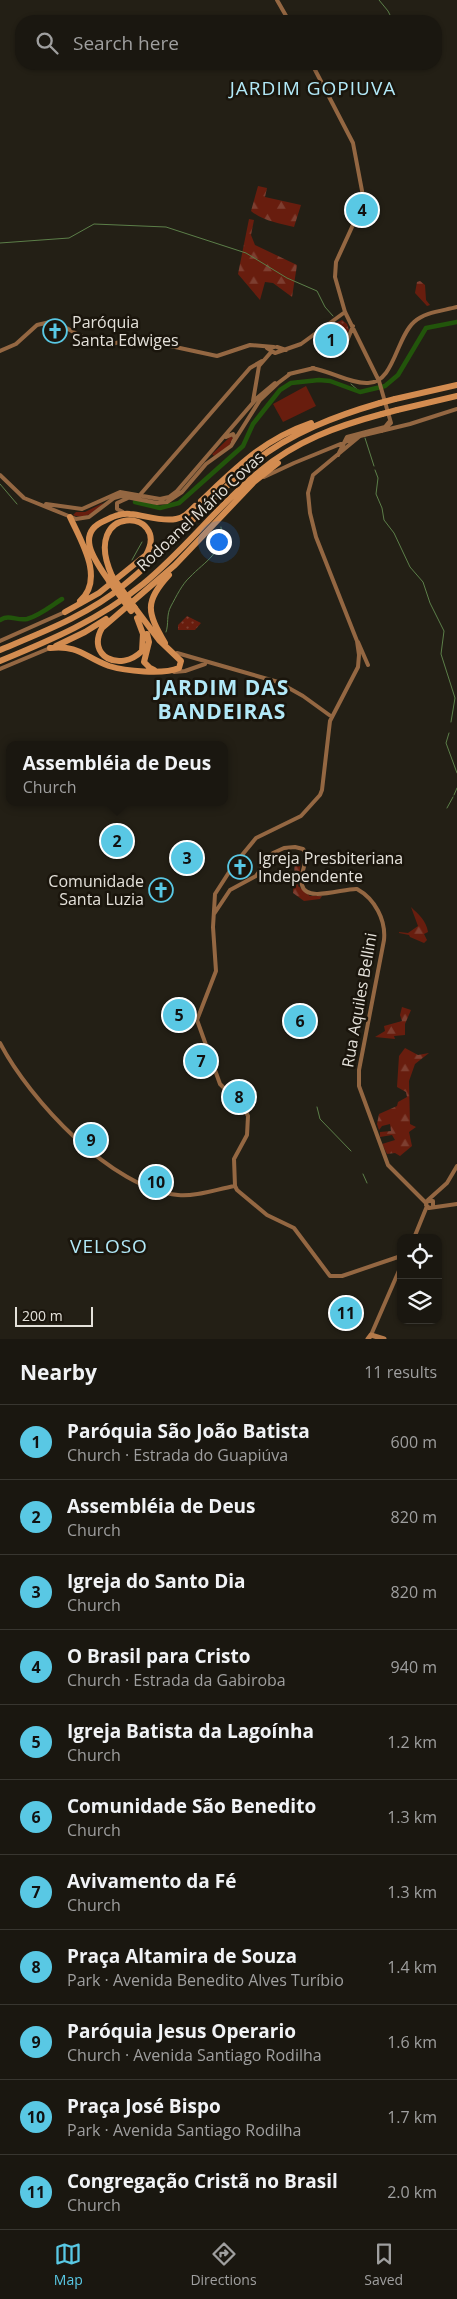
<!DOCTYPE html>
<meta charset="utf-8">
<style>
body{margin:0;font-family:"Open Sans",sans-serif;background:#27241e;color:#f1f3f6}
.controls{position:absolute;right:15px;bottom:15px;display:grid;overflow:hidden;border-radius:10px;box-shadow:0 1px 4px #0004}
.controls button{width:45px;height:45px;display:grid;place-items:center;padding:0;border:0;border-bottom:1px solid #383630;background:#1a1710;color:#f1f3f6;font:25px sans-serif}
.scale{position:absolute;left:15px;bottom:12px;width:78px;box-sizing:border-box;padding-left:5px;border:2px solid #e4e1da;border-top:0;font-size:14px;line-height:18px;white-space:nowrap;color:#e4e1da;-webkit-text-stroke:4px #1a150c;paint-order:stroke}
.you{position:absolute;left:218px;top:541px;width:18px;height:18px;margin:-12px;border:4px solid #fff;border-radius:50%;background:#1a73e8;box-shadow:0 0 0 8px #1a73e833}
.badge{display:grid;place-items:center;width:32px;height:32px;border-radius:50%;background:#59c8e4;color:#111;font-size:16px;font-weight:700}
.pin{position:absolute;translate:-50% -50%;border:2px solid #fff;box-shadow:0 1px 5px #0006}
.popup{position:absolute;left:6px;top:741px;width:222px;height:65px;box-sizing:border-box;display:grid;place-content:center;border-radius:10px;background:#1a1710;filter:drop-shadow(0 1px 4px #0005);font-size:16px;white-space:nowrap;color:#9f9f9f}
.popup b{font-size:19px;color:#f1f3f6}
.popup::after{content:'';position:absolute;left:50%;top:100%;margin-left:-10px;border:10px solid transparent;border-top-color:#1a1710}
.list{margin:0;padding:0;list-style:none}
h2{display:flex;justify-content:space-between;align-items:center;height:65px;margin:0;padding:0 20px;font-size:21px}
h2 small{font-size:16px;font-weight:400;color:#9f9f9f}
.list li{display:grid;grid-template-columns:32px 1fr auto;gap:15px;align-items:center;box-sizing:border-box;height:75px;padding:0 20px;border-top:1px solid #383630}
.list b{display:block;font-size:19px;white-space:nowrap}
.list p{margin:0;font-size:16px;white-space:nowrap;color:#9f9f9f}
.list em{font-size:16px;font-style:normal;color:#9f9f9f}
.icon{flex:none;width:28px;height:28px;fill:none;stroke:currentColor;stroke-width:2;stroke-linecap:round;stroke-linejoin:round}
.map{position:relative;flex:none;width:457px;height:1339px;overflow:hidden}
.search{position:absolute;background:#1a1710;box-shadow:0 1px 4px #0004;left:15px;right:15px;top:15px;height:55px;display:flex;align-items:center;gap:12px;box-sizing:border-box;padding:0 18px;border-radius:20px;color:#9f9f9f;font-size:19px}
.sheet{height:890px;background:#1a1710}
nav{display:flex;justify-content:space-around;align-items:center;box-sizing:border-box;height:70px;border-top:1px solid #383630;background:#1a1710;font-size:14px;color:#9f9f9f}
nav a{display:grid;justify-items:center;gap:2px}
nav .on{color:#59c8e4}
.map>svg:first-child{display:block}
</style>
<div class="map">
<svg width="457" height="1339" viewBox="0 0 457 1339">
<defs>
<pattern id="forest-firs" width="22" height="20" patternUnits="userSpaceOnUse" patternTransform="scale(1.25)"><rect width="22" height="20" fill="#681d0e"/><path d="M5 1l3.5 6h-7zM16 11l3.5 6h-7z" fill="#7d3e30"/></pattern>
<pattern id="park-dots" width="8" height="8" patternUnits="userSpaceOnUse" patternTransform="scale(1.25)"><rect width="8" height="8" fill="#681d0e"/><path d="M2 2h.1M6 6h.1" fill="none" stroke="#7d3e30" stroke-width="1.8" stroke-linecap="round"/></pattern>
</defs>
<rect width="100%" height="100%" fill="#231f15"/>
<path fill="#681d0e" d="M 306,386 L 316,406 L 283,422 L 273,404 Z
M 231,436 L 233,438 L 229,446 L 214,456 L 212,454 Z
M 103,503 C 98,511 84,520 73,515 L 76,512 L 85,512 Z"/>
<path fill="url(#forest-firs)" d="M 258,186 L 267,188 L 265,197 L 301,205 L 294,227 C 279,223 263,221 251,211 Z
M 249,219 L 254,220 L 251,235 L 255,245 L 297,265 L 292,297 L 273,283 L 265,282 L 260,300 L 238,274 Z
M 420,281 L 425,285 L 426,300 L 430,305 L 427,306 L 415,293 L 417,282 Z
M 295,858 L 301,861 L 298,886 L 310,896 L 322,896 L 320,899 L 304,901 L 293,893 Z
M 411,907 C 419,915 426,920 428,932 L 424,934 L 427,940 L 424,943 L 410,937 L 409,935 L 399,933 L 399,932 L 408,933 L 418,926 Z
M 402,1007 L 411,1010 L 405,1024 L 405,1035 L 394,1036 L 395,1039 L 375,1037 L 385,1031 L 384,1026 L 402,1021 L 400,1015 Z
M 405,1048 L 418,1055 L 429,1053 L 415,1064 L 409,1081 L 410,1124 L 416,1127 L 409,1132 L 412,1146 L 400,1156 L 395,1153 L 387,1154 L 382,1144 L 395,1140 L 392,1135 L 380,1137 L 380,1132 L 391,1131 L 390,1124 L 382,1126 L 379,1130 L 377,1124 L 379,1114 L 397,1106 L 398,1102 L 407,1097 L 406,1092 L 397,1087 L 399,1056 Z"/>
<path fill="url(#park-dots)" d="M 342,320 L 347,324 L 349,330 L 339,342 L 333,324 Z
M 187,616 L 201,623 L 195,630 L 178,630 L 178,625 Z"/>
<g fill="none" stroke-linecap="round" stroke-linejoin="round">
<path stroke="#5c7f49" stroke-width="1" d="M 379,0 L 388,11 L 393,21
M 0,243 L 69,238 L 94,224 L 166,227 L 246,253 L 287,278 L 317,291 L 325,307 L 333,316
M 351,384 L 360,392
M 365,438 L 374,466
M 375,470 L 378,478 L 376,494 L 382,508 L 384,520 L 394,533 L 410,567 L 423,582 L 430,603 L 444,631 L 441,654 L 455,698 L 451,722
M 0,484 L 17,504
M 132,560 L 142,542
M 166,632 C 169,624 166,615 171,606 C 176,597 182,584 190,577 C 204,562 225,552 221,527
M 449,733 L 446,743 L 457,773
M 454,795 L 457,788
M 447,808 L 453,797
M 317,1107 L 320,1119 L 351,1151
M 363,1174 L 367,1183"/>
<path stroke="#22550b" stroke-width="4.5" d="M 135,502 L 160,508 L 179,503 L 243,446 L 253,424 L 280,390 L 291,383 L 319,380 L 330,381 L 360,392 L 385,386 L 398,375 L 426,328 L 457,322
M 0,620 C 10,614 16,621 27,619 C 39,616 51,606 62,599"/>
<path stroke="#946742" stroke-width="4" d="M 277,0 L 289,21
M 312,64 L 353,143 L 363,196 L 363,203 L 336,262 L 335,277 L 345,312 L 379,381 L 391,423 L 382,431
M 347,341 L 353,326
M 277,347 L 286,350
M 267,348 L 275,353 L 301,344 L 345,312
M 0,351 L 16,344 L 37,325 L 50,322 L 61,325 L 86,339 L 98,344 L 110,344 L 138,339 L 217,356 L 250,345 L 274,347
M 312,368 C 330,371 351,384 368,383 C 394,383 396,338 414,322 C 425,312 442,311 457,307
M 289,374 L 314,368
M 253,401 L 259,366 L 272,351
M 226,437 L 233,434 L 235,438 L 233,442
M 338,455 L 347,437 L 385,427 L 389,422
M 0,475 L 24,498 L 76,519 L 89,517 L 114,498 L 121,496 L 157,503 L 167,502 L 182,492 L 206,464 L 231,446 L 260,400 L 278,383 L 290,374
M 264,477 L 294,463 L 360,436 L 410,424 L 457,409
M 139,496 L 250,368 L 262,361
M 46,504 L 82,509 L 120,492 L 160,499 L 169,497 L 177,491 L 257,398 L 275,383
M 123,512 L 117,509 L 117,503 L 128,498
M 0,641 L 65,612
M 358,642 L 368,665
M 177,653 L 278,682 L 303,696 L 332,717
M 0,669 L 50,648
M 174,672 L 185,671 L 205,664
M 214,914 L 230,890 L 256,876 L 273,853 L 284,848 L 295,847 L 303,849 L 306,853 C 307,864 299,875 302,885 C 306,903 344,888 357,889 C 375,899 386,920 384,940 L 359,1070 L 359,1086 L 388,1165 L 426,1203
M 0,1043 C 29,1099 112,1189 178,1195 C 196,1197 217,1189 235,1186
M 235,1186 L 234,1159 L 247,1135 L 248,1116 L 244,1108 L 220,1084 L 197,1020 L 216,971 L 213,927 L 215,894 L 233,866 L 256,838 L 301,816 L 320,795 L 322,790 L 330,721 L 358,667 L 359,655 L 357,641 L 316,537 L 310,513 L 308,493 L 313,475 L 360,436
M 235,1186 L 237,1190 L 267,1215 L 294,1228 L 330,1276 L 342,1276 L 401,1256
M 428,1200 L 447,1183 L 457,1166
M 433,1207 L 433,1201 L 427,1201 L 426,1205 L 429,1208 L 457,1204
M 414,1238 L 427,1206
M 371,1335 L 401,1266"/>
<path stroke="#b57a4a" stroke-width="5" d="M 368,1339 L 371,1335 L 384,1339"/>
<path stroke="#d38c50" stroke-width="6" d="M 395,399 L 457,385
M 397,410 L 457,396
M 201,501 C 237,467 264,439 311,423
M 70,517 C 81,541 105,579 80,601
M 109,581 C 96,562 74,534 104,521 C 112,517 120,513 130,514 C 144,515 161,522 176,519 C 184,518 189,512 195,506
M 65,612 L 99,593 L 146,555 C 172,509 79,502 112,576
M 137,618 L 143,634 L 142,651 C 120,673 86,656 102,628 L 175,565 L 254,482 L 278,463
M 147,634 L 149,642 L 144,662 L 150,668 L 154,670
M 165,643 C 147,612 144,602 169,575
M 56,646 L 85,632 L 106,619
M 50,648 C 80,645 84,657 109,666 C 125,671 163,675 179,668 L 181,661 L 159,640 L 135,608
M 0,650 C 43,632 88,615 124,585 C 171,548 207,500 254,462 C 291,433 335,416 380,403
M 0,661 C 51,640 99,620 143,584 C 185,550 218,505 260,471 C 296,441 337,426 382,414"/>
<path stroke="#d38c50" stroke-width="6" d="M 380,403 L 395,399
M 382,414 L 397,410
M 112,576 L 135,608
M 109,581 L 131,611"/>
</g>
<defs>
<g id="church-ring" transform="scale(1.25)"><circle r="9.5" fill="#1a150c" stroke="#59c8e4" stroke-width="1.5"/><path d="M-1.2-6h2.4v3.5h3.3v2.4h-3.3V6h-2.4V-.1h-3.3v-2.4h3.3Z" fill="#59c8e4"/></g>
</defs>
<g fill-rule="evenodd">
<use href="#church-ring" x="55" y="331"/>
<use href="#church-ring" x="240" y="867"/>
<use href="#church-ring" x="161" y="890"/>
</g>
<g text-anchor="middle" dominant-baseline="central" stroke-width="5" stroke-linejoin="round" paint-order="stroke">
<g font-size="16" fill="#e4e1da" stroke="#1a150c" text-anchor="start">
<text x="72" y="322">Paróquia<tspan x="72" dy="18">Santa Edwiges</tspan></text>
<text x="258" y="858">Igreja Presbiteriana<tspan x="258" dy="18">Independente</tspan></text>
<text x="144" y="881" text-anchor="end">Comunidade<tspan x="144" dy="18">Santa Luzia</tspan></text>
</g>
<g font-size="16" fill="#e4e1da" stroke="#1a150c">
<text transform="translate(200 511) rotate(-43)">Rodoanel Mário Covas</text>
<text transform="translate(359 1000) rotate(-80)">Rua Aquiles Bellini</text>
</g>
<g font-size="19" letter-spacing="1" fill="#b2e9f8" stroke="#1a150c">
<text x="313" y="88">JARDIM GOPIUVA</text>
<text x="109" y="1246">VELOSO</text>
</g>
<g font-size="21" font-weight="bold" letter-spacing="1" fill="#b2e9f8" stroke="#1a150c">
<text x="222" y="687">JARDIM DAS<tspan x="222" dy="24">BANDEIRAS</tspan></text>
</g>
</g>
</svg>
<div class="controls">
<button><svg class="icon" aria-label="locate" viewBox="0 0 24 24"><circle cx="12" cy="12" r="6"/><path d="M12 2v4M12 18v4M2 12h4M18 12h4"/></svg></button>
<button><svg class="icon" aria-label="layers" viewBox="0 0 24 24"><path d="M12 4l9 5-9 5-9-5zM3 14l9 5 9-5"/></svg></button>
</div>
<div class="scale">200 m</div>
<div class="you"></div>
<div class="pin badge" style="left:331px;top:340px">1</div>
<div class="pin badge" style="left:117px;top:841px">2</div>
<div class="popup"><b>Assembléia de Deus</b>Church</div>
<div class="pin badge" style="left:187px;top:858px">3</div>
<div class="pin badge" style="left:362px;top:210px">4</div>
<div class="pin badge" style="left:179px;top:1015px">5</div>
<div class="pin badge" style="left:300px;top:1021px">6</div>
<div class="pin badge" style="left:201px;top:1061px">7</div>
<div class="pin badge" style="left:239px;top:1097px">8</div>
<div class="pin badge" style="left:91px;top:1140px">9</div>
<div class="pin badge" style="left:156px;top:1182px">10</div>
<div class="pin badge" style="left:346px;top:1313px">11</div>
<div class="search"><svg class="icon" aria-label="search" viewBox="0 0 24 24"><circle cx="10" cy="10" r="6"/><path d="M15 15l6 6"/></svg>Search here</div>
</div>
<section class="sheet">
<h2>Nearby<small>11 results</small></h2>
<ul class="list">
<li><span class="badge">1</span><div><b>Paróquia São João Batista</b><p>Church · Estrada do Guapiúva</p></div><em>600 m</em></li>
<li><span class="badge">2</span><div><b>Assembléia de Deus</b><p>Church</p></div><em>820 m</em></li>
<li><span class="badge">3</span><div><b>Igreja do Santo Dia</b><p>Church</p></div><em>820 m</em></li>
<li><span class="badge">4</span><div><b>O Brasil para Cristo</b><p>Church · Estrada da Gabiroba</p></div><em>940 m</em></li>
<li><span class="badge">5</span><div><b>Igreja Batista da Lagoínha</b><p>Church</p></div><em>1.2 km</em></li>
<li><span class="badge">6</span><div><b>Comunidade São Benedito</b><p>Church</p></div><em>1.3 km</em></li>
<li><span class="badge">7</span><div><b>Avivamento da Fé</b><p>Church</p></div><em>1.3 km</em></li>
<li><span class="badge">8</span><div><b>Praça Altamira de Souza</b><p>Park · Avenida Benedito Alves Turíbio</p></div><em>1.4 km</em></li>
<li><span class="badge">9</span><div><b>Paróquia Jesus Operario</b><p>Church · Avenida Santiago Rodilha</p></div><em>1.6 km</em></li>
<li><span class="badge">10</span><div><b>Praça José Bispo</b><p>Park · Avenida Santiago Rodilha</p></div><em>1.7 km</em></li>
<li><span class="badge">11</span><div><b>Congregação Cristã no Brasil</b><p>Church</p></div><em>2.0 km</em></li>
</ul>
</section>
<nav>
<a class="on"><svg class="icon" aria-label="map" viewBox="0 0 24 24"><path d="M3 6l6-2 6 2 6-2v14l-6 2-6-2-6 2zM9 4v14M15 6v14"/></svg>Map</a>
<a><svg class="icon" aria-label="directions" viewBox="0 0 24 24"><path d="M12 3l9 9-9 9-9-9zM9 14v-3h6M13 9l2 2-2 2"/></svg>Directions</a>
<a><svg class="icon" aria-label="saved" viewBox="0 0 24 24"><path d="M7 4h10v16l-5-4-5 4z"/></svg>Saved</a>
</nav>
